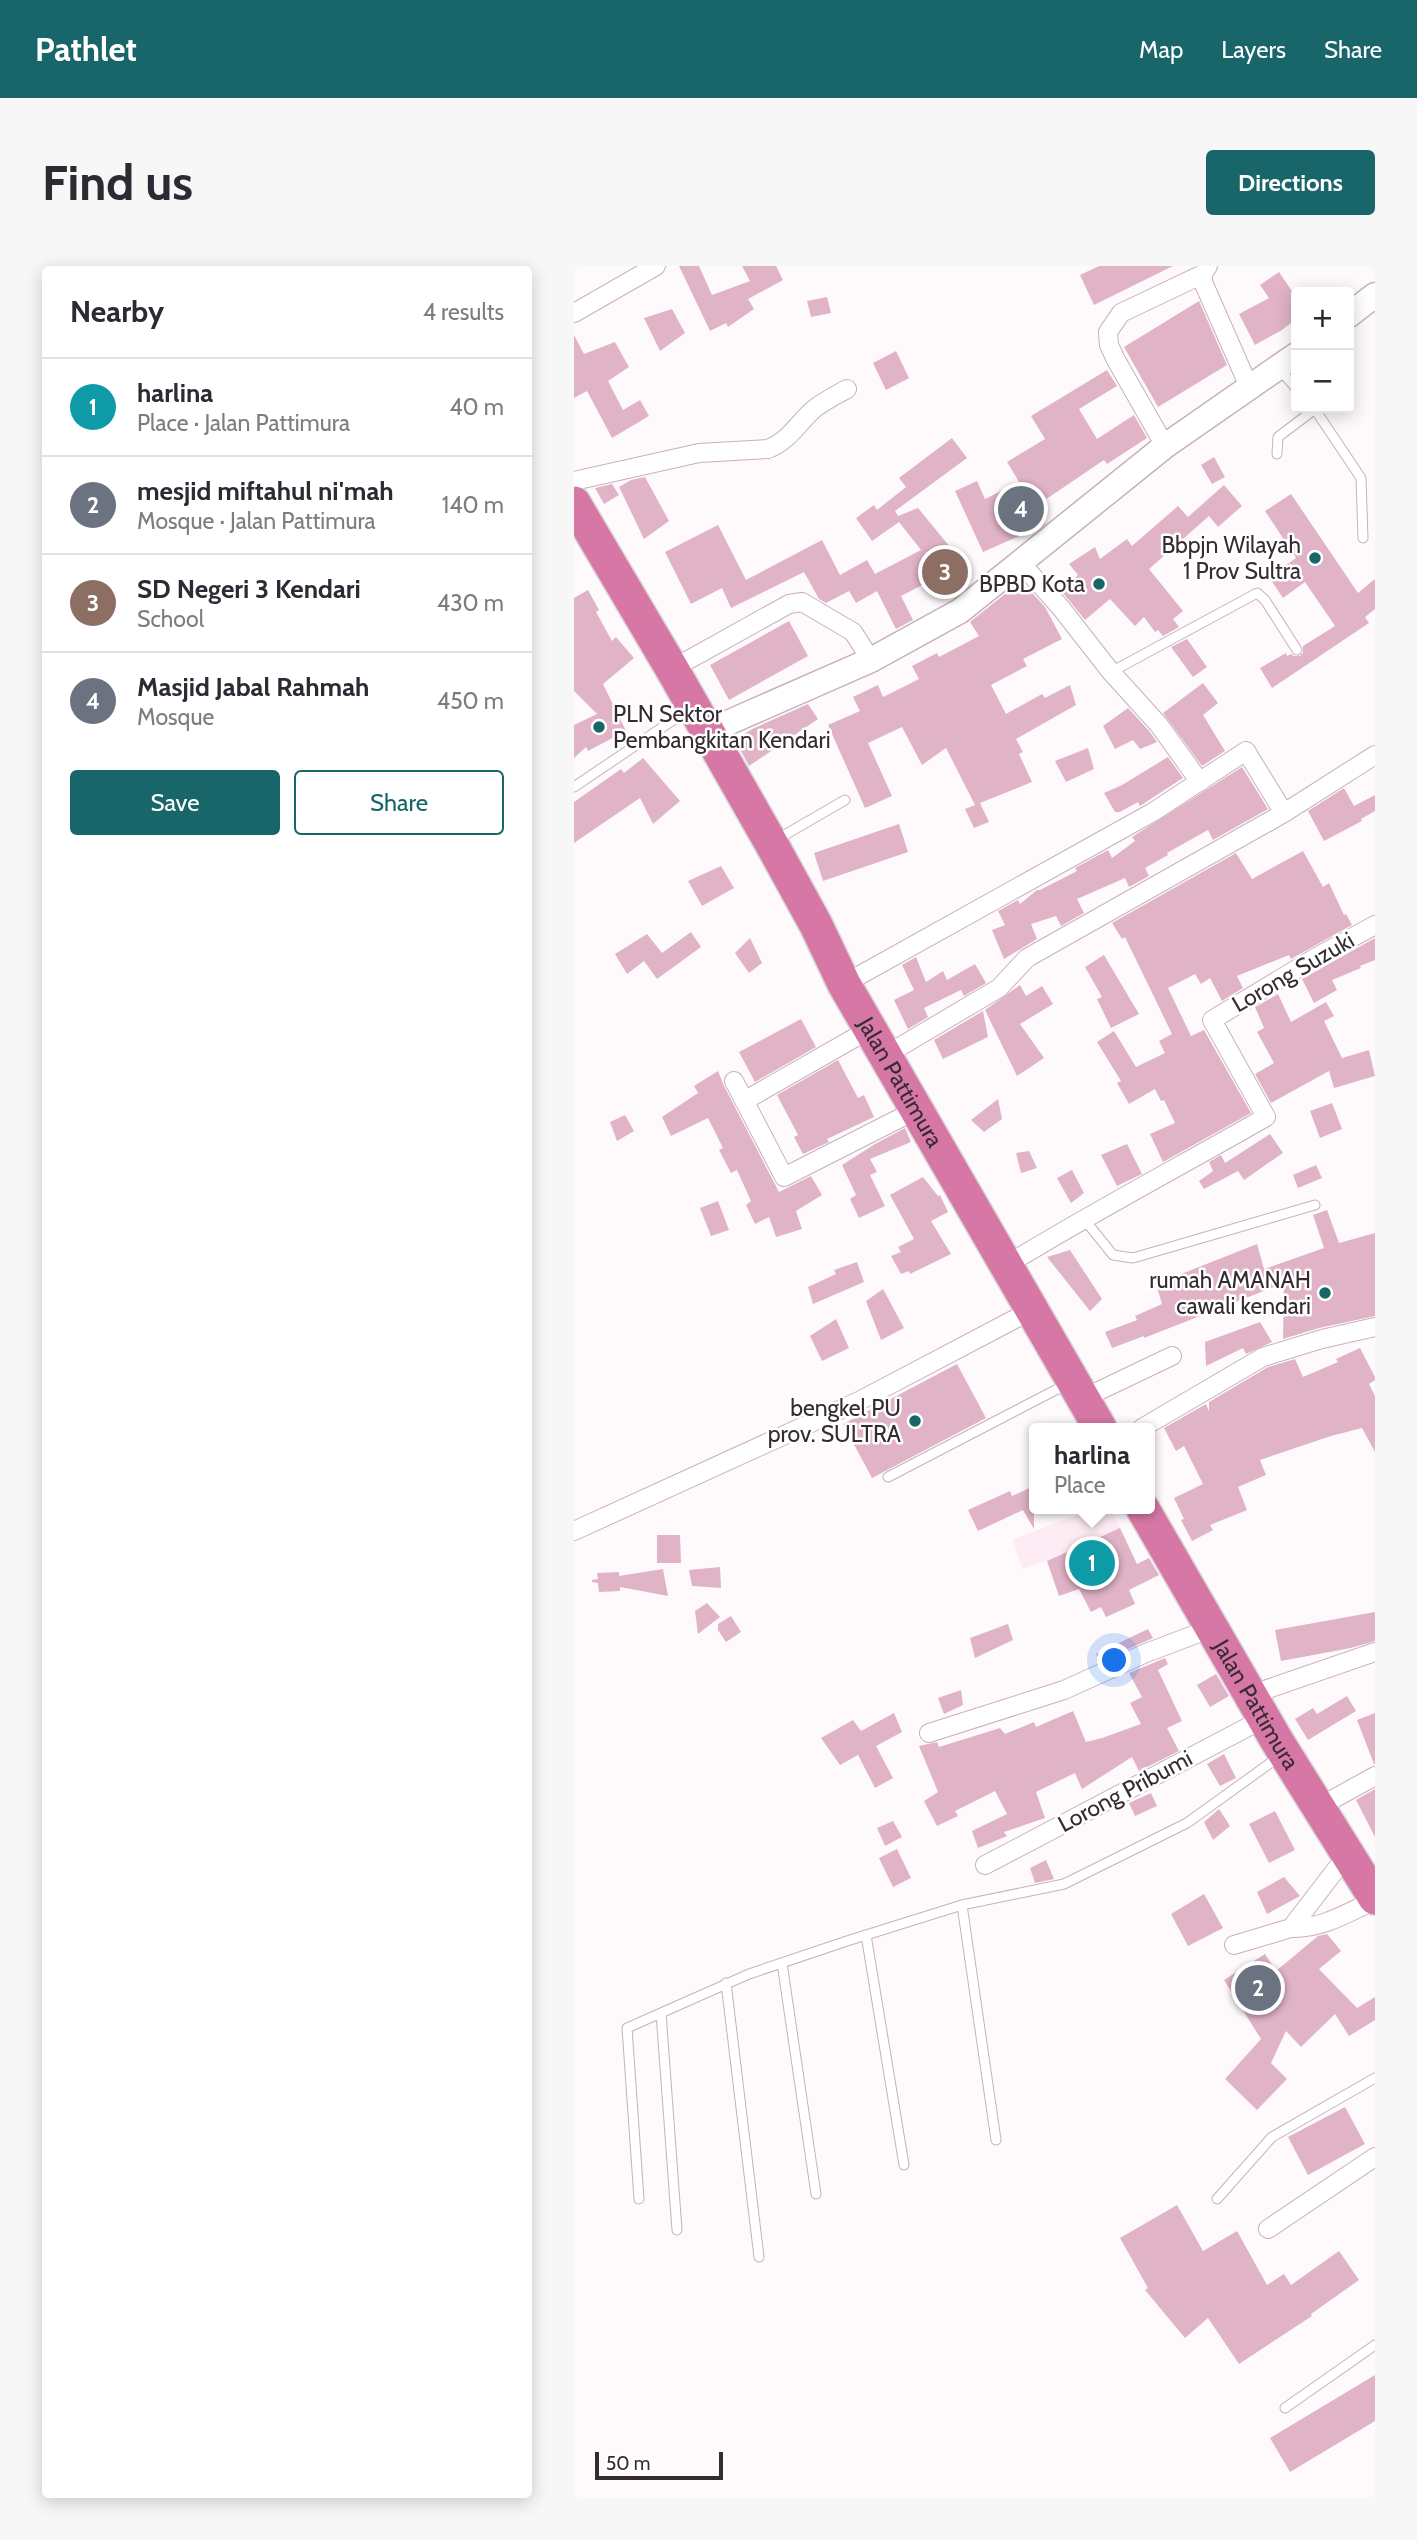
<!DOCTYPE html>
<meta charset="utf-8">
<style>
body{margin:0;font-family:Cabin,sans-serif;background:#f7f7f7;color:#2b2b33}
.controls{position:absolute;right:21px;top:21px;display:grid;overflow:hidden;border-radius:7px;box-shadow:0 4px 18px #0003}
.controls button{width:63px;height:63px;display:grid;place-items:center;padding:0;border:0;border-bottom:2px solid #e1e1e2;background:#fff;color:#2b2b33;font:35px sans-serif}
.scale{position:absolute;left:21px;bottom:18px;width:128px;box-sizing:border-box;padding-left:7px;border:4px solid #342c30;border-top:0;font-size:19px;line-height:24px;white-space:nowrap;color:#342c30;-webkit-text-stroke:5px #fff;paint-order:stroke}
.you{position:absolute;left:541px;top:1395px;width:24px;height:24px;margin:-18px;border:5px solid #fff;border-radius:50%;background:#1a73e8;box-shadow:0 0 0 10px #1a73e833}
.badge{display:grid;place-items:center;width:46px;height:46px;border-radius:50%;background:#18666a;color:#fff;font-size:23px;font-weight:700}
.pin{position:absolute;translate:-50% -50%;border:4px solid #fff;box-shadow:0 2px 7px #0006}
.popup{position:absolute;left:455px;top:1157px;width:126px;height:91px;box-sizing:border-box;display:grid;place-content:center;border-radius:7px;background:#fff;filter:drop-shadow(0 2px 5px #0005);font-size:23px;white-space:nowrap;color:#7c7c81}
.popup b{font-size:26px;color:#2b2b33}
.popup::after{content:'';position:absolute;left:50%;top:100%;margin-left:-14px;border:14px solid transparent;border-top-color:#fff}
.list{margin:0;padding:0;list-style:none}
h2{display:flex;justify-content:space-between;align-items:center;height:91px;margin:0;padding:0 28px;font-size:30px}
h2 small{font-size:23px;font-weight:400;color:#7c7c81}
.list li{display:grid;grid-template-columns:46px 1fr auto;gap:21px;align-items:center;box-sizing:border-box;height:98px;padding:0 28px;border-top:2px solid #e1e1e2}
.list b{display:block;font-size:26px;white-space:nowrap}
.list p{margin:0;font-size:23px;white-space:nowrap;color:#7c7c81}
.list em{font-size:23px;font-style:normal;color:#7c7c81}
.actions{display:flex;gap:14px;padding:21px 28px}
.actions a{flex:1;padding:16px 0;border:2px solid #18666a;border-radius:7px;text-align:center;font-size:24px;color:#18666a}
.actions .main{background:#18666a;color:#fff}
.map{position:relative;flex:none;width:801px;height:2232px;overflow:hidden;border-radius:7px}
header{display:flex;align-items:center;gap:42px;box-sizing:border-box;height:98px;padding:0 35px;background:#18666a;color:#fff}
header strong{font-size:33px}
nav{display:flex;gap:38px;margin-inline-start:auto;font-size:24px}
.intro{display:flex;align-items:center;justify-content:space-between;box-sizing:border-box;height:168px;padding:0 42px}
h1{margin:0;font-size:49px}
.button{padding:18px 32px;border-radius:7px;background:#18666a;color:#fff;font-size:24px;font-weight:700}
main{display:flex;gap:42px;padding:0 42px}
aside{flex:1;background:#fff;border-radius:7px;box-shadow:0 4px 18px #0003}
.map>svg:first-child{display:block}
</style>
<header>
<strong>Pathlet</strong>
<nav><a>Map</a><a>Layers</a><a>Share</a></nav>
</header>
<div class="intro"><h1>Find us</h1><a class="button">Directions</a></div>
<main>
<aside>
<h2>Nearby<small>4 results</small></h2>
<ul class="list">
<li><span class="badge" style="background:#0f9aa8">1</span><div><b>harlina</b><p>Place · Jalan Pattimura</p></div><em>40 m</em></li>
<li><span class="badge" style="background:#6b7280">2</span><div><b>mesjid miftahul ni'mah</b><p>Mosque · Jalan Pattimura</p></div><em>140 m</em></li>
<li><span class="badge" style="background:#8d6e63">3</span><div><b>SD Negeri 3 Kendari</b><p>School</p></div><em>430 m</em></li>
<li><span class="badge" style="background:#6b7280">4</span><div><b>Masjid Jabal Rahmah</b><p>Mosque</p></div><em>450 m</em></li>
</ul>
<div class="actions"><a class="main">Save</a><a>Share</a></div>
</aside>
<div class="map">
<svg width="801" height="2232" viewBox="0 0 801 2232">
<rect width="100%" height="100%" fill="#fefafc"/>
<path fill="#feecf4" d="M 519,1243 L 537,1243 L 546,1262 L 473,1295 L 448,1303 L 439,1273 Z"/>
<path fill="#e0b3c7" d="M 105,0 L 125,0 L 138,29 L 176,15 L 168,0 L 202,0 L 209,14 L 174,33 L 180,43 L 154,61 L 152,57 L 136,65 Z
M 525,0 L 599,0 L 520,39 L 506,9 Z
M 705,6 L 722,31 L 722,53 L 708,64 L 681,79 L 665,48 L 695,32 L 686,19 Z
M 253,31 L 257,47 L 237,51 L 233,35 Z
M 625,35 L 653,99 L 584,141 L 550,81 Z
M 98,43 L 111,67 L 86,85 L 70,52 Z
M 0,69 L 10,88 L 41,76 L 55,101 L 34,115 L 49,144 L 66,134 L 75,150 L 38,172 L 13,125 L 0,132 Z
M 322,85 L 335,112 L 312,124 L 299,97 Z
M 533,104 L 543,120 L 505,143 L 523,173 L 560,149 L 573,172 L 533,198 L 530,194 L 462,240 L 471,258 L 468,260 L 409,286 L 381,225 L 403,215 L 411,233 L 445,216 L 433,196 L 471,173 L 457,150 Z
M 378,172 L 393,192 L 321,245 L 324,250 L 344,242 L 376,281 L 392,314 L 366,327 L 358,314 L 327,330 L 339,354 L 322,363 L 303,325 L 282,337 L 275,325 L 252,337 L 245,333 L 230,306 L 157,342 L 148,322 L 117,338 L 91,286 L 144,259 L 172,314 L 248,274 L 266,309 L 293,294 L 301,308 L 347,284 L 325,256 L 298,275 L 282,252 L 300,239 L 303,244 L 332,221 L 325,212 Z
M 640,191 L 651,211 L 638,218 L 627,199 Z
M 71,211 L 95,255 L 70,273 L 45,221 L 57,214 Z
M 38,218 L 45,229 L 30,238 L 21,222 Z
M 650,219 L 668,240 L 644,261 L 635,250 L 575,303 L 609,345 L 599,353 L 605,361 L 589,370 L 584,364 L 581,366 L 570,351 L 561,360 L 536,333 L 511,354 L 489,327 L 504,309 L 495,298 L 521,281 L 526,293 L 553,273 L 558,280 L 604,240 L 614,251 Z
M 717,228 L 784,327 L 801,313 L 801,343 L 791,351 L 795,357 L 698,422 L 686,402 L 712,387 L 713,390 L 717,388 L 720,390 L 726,390 L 729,387 L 729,380 L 761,360 L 731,316 L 709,332 L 695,311 L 722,292 L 691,245 Z
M 447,315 L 471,341 L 488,373 L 449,393 L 453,400 L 417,419 L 432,448 L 468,428 L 471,432 L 496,419 L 502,439 L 442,473 L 449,486 L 445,488 L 458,516 L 406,537 L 415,556 L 400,562 L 391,543 L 401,539 L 372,482 L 348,499 L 328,461 L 294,477 L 318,530 L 291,542 L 254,459 L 286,445 L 279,431 L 304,419 L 309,431 L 345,413 L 338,400 L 363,387 L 365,391 L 405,370 L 396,356 Z
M 14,324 L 25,344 L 22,346 L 38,375 L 42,371 L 60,392 L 29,418 L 52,465 L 14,485 L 12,481 L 0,492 L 0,459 L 23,448 L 0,425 L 0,332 Z
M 215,355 L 234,390 L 155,434 L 136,399 Z
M 613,373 L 633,401 L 619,411 L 597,381 Z
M 629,417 L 644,437 L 629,449 L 651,485 L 628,500 L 589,447 Z
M 234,438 L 244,453 L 175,500 L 161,474 L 178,463 Z
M 554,442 L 576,466 L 583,476 L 566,483 L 559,474 L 541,483 L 529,460 Z
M 514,482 L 520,503 L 492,516 L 481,495 Z
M 594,491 L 609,512 L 566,540 L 564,536 L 546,546 L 541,546 L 530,527 L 548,519 Z
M 69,492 L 106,535 L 79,558 L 66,532 L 0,577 L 0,536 L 47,503 L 50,507 Z
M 668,501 L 694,543 L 639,574 L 634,564 L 593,587 L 594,589 L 571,602 L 575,610 L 555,621 L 551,612 L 503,633 L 510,647 L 487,660 L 482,650 L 457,658 L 463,673 L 430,693 L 418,664 L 431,659 L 424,645 L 444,634 L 446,638 L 463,624 L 466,624 L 503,605 L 501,602 L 534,584 L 538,592 L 561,575 L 558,571 Z
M 770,522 L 780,540 L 801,529 L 801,545 L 787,553 L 788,555 L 750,575 L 734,545 Z
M 325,558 L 334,586 L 249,615 L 240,587 Z
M 729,585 L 749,621 L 755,617 L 770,649 L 772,648 L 778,659 L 717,693 L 715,689 L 663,710 L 669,722 L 648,735 L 636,712 L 627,718 L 621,708 L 594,722 L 617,770 L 630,764 L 677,847 L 589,896 L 576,868 L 601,857 L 590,834 L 587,835 L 581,823 L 555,838 L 543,817 L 547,815 L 523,776 L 540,765 L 562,801 L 591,787 L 585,775 L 598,768 L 551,671 L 548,673 L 538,657 L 662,587 L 678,613 Z
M 147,600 L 160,622 L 128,640 L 114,615 Z
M 117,666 L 127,681 L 83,713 L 70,695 L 53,708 L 41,688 L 73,668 L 88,687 Z
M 176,672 L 188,697 L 175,707 L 161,687 Z
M 801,672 L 801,694 L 786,700 L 787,702 L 758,714 L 763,724 L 740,737 L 728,713 Z
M 530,689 L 565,748 L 537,762 L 523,733 L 528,731 L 511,701 Z
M 342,691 L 352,716 L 369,705 L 373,714 L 401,698 L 412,717 L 390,730 L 387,724 L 350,742 L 354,751 L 334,763 L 320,734 L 340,724 L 328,699 Z
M 446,719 L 452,730 L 468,720 L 479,738 L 446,758 L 470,792 L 443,810 L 411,744 Z
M 704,728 L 717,756 L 752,736 L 760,750 L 750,755 L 768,792 L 795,784 L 801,810 L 760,822 L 755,805 L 697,837 L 681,808 L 700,797 L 683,766 L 690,762 L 681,741 Z
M 409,745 L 414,771 L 369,793 L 360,774 Z
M 227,753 L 242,781 L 181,816 L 165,786 Z
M 264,794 L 284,832 L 290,829 L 300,851 L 253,873 L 255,876 L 229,888 L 220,871 L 224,869 L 203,829 Z
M 144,805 L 150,820 L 205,926 L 237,910 L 248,929 L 222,945 L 228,963 L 202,971 L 195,951 L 181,958 L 172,939 L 177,935 L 163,904 L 157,907 L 145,884 L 149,882 L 134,852 L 97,870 L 88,851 L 124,827 L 120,820 Z
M 424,833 L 428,853 L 410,866 L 397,854 Z
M 758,837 L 768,863 L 746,872 L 736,845 Z
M 51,849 L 60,865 L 43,875 L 36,856 Z
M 331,862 L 337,876 L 296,893 L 303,906 L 296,909 L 311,940 L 285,952 L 276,933 L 282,929 L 268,899 L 301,878 Z
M 696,868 L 709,887 L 670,914 L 664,905 L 630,923 L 625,915 L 639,905 L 635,896 L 647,889 L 651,897 Z
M 553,878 L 568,908 L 543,920 L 527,889 Z
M 455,885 L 463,902 L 447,907 L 442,887 Z
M 742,899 L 748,912 L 724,922 L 719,909 Z
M 498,904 L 510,927 L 497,937 L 483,912 Z
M 349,911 L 364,930 L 366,929 L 374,946 L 357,955 L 377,988 L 336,1008 L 335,1005 L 327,1008 L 317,990 L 327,986 L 324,981 L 340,973 L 316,929 Z
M 144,935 L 155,964 L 137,970 L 126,942 Z
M 753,944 L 765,977 L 801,967 L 801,1050 L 745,1062 L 709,1073 L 710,1017 L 570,1072 L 570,1070 L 538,1082 L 531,1066 L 563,1054 L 561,1050 L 588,1038 L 582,1018 L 683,978 L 690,1003 L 750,982 L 739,949 Z
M 496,984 L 528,1033 L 516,1045 L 473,991 Z
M 283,996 L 290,1016 L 239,1038 L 234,1021 L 262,1008 L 260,1004 Z
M 309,1023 L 330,1062 L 307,1074 L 292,1035 Z
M 262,1053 L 275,1082 L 248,1095 L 236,1070 Z
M 686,1056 L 698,1076 L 672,1088 L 669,1082 L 632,1100 L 631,1076 Z
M 786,1082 L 801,1111 L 801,1114 L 795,1118 L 801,1130 L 801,1186 L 788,1162 L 757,1170 L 686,1194 L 692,1209 L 664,1221 L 673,1244 L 636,1259 L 639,1264 L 618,1275 L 607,1254 L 610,1253 L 600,1232 L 629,1218 L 610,1180 L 602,1185 L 590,1162 L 632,1138 L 635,1145 L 635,1136 L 694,1101 L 721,1093 L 729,1111 L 764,1096 L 762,1093 Z
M 383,1098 L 412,1152 L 298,1212 L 269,1158 Z
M 460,1220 L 460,1263 L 449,1244 L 404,1265 L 394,1244 L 436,1225 L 438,1230 Z
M 546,1262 L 563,1298 L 575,1292 L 585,1309 L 555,1324 L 561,1338 L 532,1351 L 527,1341 L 517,1346 L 505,1323 L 485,1330 L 473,1295 Z
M 83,1269 L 106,1269 L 107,1297 L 83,1297 Z
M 146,1301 L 147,1322 L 118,1320 L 115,1304 Z
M 89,1303 L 94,1330 L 46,1321 L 46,1325 L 25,1326 L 24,1317 L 18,1316 L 18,1314 L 24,1313 L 23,1307 L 45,1306 L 45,1310 Z
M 133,1337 L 146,1351 L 124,1368 L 121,1345 Z
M 801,1346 L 801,1375 L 777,1382 L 707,1395 L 701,1364 Z
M 157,1350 L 167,1366 L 152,1376 L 144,1364 L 144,1358 Z
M 434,1358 L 439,1374 L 401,1392 L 396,1372 Z
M 574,1363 L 579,1372 L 525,1396 L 522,1388 Z
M 591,1392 L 594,1398 L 584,1404 L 608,1455 L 593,1462 L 605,1485 L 565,1505 L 558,1491 L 508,1523 L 501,1507 L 462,1526 L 471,1552 L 430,1566 L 433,1570 L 404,1582 L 398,1565 L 433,1548 L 421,1525 L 381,1545 L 384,1550 L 363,1560 L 350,1535 L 364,1526 L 345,1480 L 363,1476 L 365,1481 L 426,1462 L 431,1468 L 460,1456 L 462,1461 L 499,1445 L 512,1476 L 528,1472 L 567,1458 L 556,1437 L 568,1431 L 555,1407 Z
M 642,1408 L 655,1430 L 636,1441 L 623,1419 Z
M 387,1424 L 389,1439 L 370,1448 L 364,1432 Z
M 773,1430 L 782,1445 L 734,1474 L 721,1453 L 739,1442 L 743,1448 Z
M 320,1447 L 328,1466 L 302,1480 L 319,1512 L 301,1522 L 284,1489 L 266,1499 L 247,1472 L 279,1454 L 287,1465 Z
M 801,1447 L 801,1498 L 800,1498 L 783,1454 Z
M 650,1488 L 662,1512 L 646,1520 L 633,1498 Z
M 801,1523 L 801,1571 L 782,1534 Z
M 577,1527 L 583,1540 L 561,1550 L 555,1537 Z
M 645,1543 L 656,1560 L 639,1574 L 630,1556 Z
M 701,1545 L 721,1584 L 695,1597 L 675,1558 Z
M 319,1555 L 328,1571 L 311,1580 L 303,1562 Z
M 323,1583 L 337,1612 L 319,1621 L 305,1592 Z
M 472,1594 L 480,1613 L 461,1617 L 456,1602 Z
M 710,1611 L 726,1630 L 693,1648 L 683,1626 Z
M 630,1628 L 649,1662 L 614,1680 L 597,1648 Z
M 753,1668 L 767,1685 L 745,1703 L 783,1742 L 801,1731 L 801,1754 L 775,1770 L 761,1748 L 727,1781 L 712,1765 L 697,1797 L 713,1813 L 683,1844 L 651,1813 L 687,1773 L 650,1714 L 691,1688 L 702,1705 L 744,1670 Z
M 771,1841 L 791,1878 L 734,1909 L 714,1871 Z
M 603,1939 L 629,1985 L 663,1965 L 693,2019 L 710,2008 L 717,2019 L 765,1985 L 785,2014 L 737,2048 L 738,2050 L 665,2098 L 634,2052 L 611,2072 L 571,2024 L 574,2022 L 546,1972 Z
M 801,2109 L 801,2155 L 716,2206 L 696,2172 Z"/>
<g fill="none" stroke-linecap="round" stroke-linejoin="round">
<g stroke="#c6b1ba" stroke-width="11">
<path id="lane" d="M 706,104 L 722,122
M 740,142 L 787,212 L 789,272
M 703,188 L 704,171 L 741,143
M 537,406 L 683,327 L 691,334 L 723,384
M 0,521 L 114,444
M 202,574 L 271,534
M 510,953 L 539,989 L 559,992 L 741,939
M 314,1211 L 495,1117
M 388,1639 L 422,1874
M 292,1669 L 330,1899
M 208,1697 L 242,1928
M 152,1717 L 185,1991
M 87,1747 L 103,1964
M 65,1933 L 53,1762 L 175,1708 L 273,1675 L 388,1639 L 490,1618 L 613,1557 L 706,1490
M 643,1933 L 698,1871 L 801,1812
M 711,2142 L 801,2079"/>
</g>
<g stroke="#c6b1ba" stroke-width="20">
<path id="street" d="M 634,0 L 629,8 L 629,16 L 676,123
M 0,47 L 82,0
M 591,180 L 542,94 L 535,79 L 534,66 L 547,47 L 629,8
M 0,215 L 125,187 L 194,183 C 215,175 224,157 240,143 C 250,135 262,129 273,123
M 446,296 L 487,342 L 537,406 L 585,459 L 626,516
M 98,403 L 215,338 L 228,336 L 279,366 L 297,394
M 270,718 L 579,546 L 672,485 L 710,547
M 312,789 L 425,722 L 453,692 L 710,547 L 801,489
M 160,815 L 210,911 L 342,844
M 170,835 L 296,763
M 431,1000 C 517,947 605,901 692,851 L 638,754 L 741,692 L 801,659
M 510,1132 L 598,1090
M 568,1162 L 689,1091 L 748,1073 L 801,1061
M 0,1265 L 285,1135 L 458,1044
M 676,1429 L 801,1386
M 355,1467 L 490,1424 L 572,1387 L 638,1362
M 745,1541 L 801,1510
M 411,1599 L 691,1452
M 717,1662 C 748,1663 773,1647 801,1634
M 660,1679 L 717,1662 L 773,1589
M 694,1963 L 801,1891"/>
</g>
<g stroke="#c6b1ba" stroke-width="27">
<path id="secondary" d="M 775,49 L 801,29
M 133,466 L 297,394 L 386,345 L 591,180 L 722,89"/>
</g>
<g stroke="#d6d5d6" stroke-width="36">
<g id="highway">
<path id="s1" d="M 0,237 L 98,403 L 197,577 L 242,659 L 270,718 L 526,1162"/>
<path id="s2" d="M 569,1243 L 703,1475 L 801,1632"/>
</g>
</g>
<use href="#lane" stroke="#fff" stroke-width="9"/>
<use href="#street" stroke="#fff" stroke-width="18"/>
<use href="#secondary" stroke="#fff" stroke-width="24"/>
<use href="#highway" stroke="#d777a6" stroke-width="33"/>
</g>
<g fill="#18666a" stroke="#fff" stroke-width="2.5">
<circle cx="741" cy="292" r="7"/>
<circle cx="525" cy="318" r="7"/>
<circle cx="25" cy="461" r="7"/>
<circle cx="751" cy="1027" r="7"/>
<circle cx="341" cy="1155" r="7"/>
</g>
<g text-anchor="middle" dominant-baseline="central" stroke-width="5" stroke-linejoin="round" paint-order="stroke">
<g font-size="23" fill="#342c30" stroke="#fff" text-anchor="end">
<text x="727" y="279">Bbpjn Wilayah<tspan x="727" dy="26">1 Prov Sultra</tspan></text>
<text x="511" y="318">BPBD Kota</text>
<text x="39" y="448" text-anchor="start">PLN Sektor<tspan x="39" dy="26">Pembangkitan Kendari</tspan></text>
<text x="737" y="1014">rumah AMANAH<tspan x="737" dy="26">cawali kendari</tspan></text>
<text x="327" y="1142">bengkel PU<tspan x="327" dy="26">prov. SULTRA</tspan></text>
</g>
<g font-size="23" fill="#342c30" stroke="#fff">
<text transform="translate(719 706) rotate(-30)">Lorong Suzuki</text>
<text stroke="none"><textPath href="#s1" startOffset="665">Jalan Pattimura</textPath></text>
<text stroke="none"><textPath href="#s2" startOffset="226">Jalan Pattimura</textPath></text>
<text transform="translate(551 1525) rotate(-28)">Lorong Pribumi</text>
</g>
</g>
</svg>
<div class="controls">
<button>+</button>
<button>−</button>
</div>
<div class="scale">50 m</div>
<div class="you"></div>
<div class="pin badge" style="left:518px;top:1297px;background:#0f9aa8">1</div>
<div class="popup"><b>harlina</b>Place</div>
<div class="pin badge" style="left:684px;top:1722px;background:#6b7280">2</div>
<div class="pin badge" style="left:371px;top:306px;background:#8d6e63">3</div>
<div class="pin badge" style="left:447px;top:243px;background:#6b7280">4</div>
</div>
</main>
